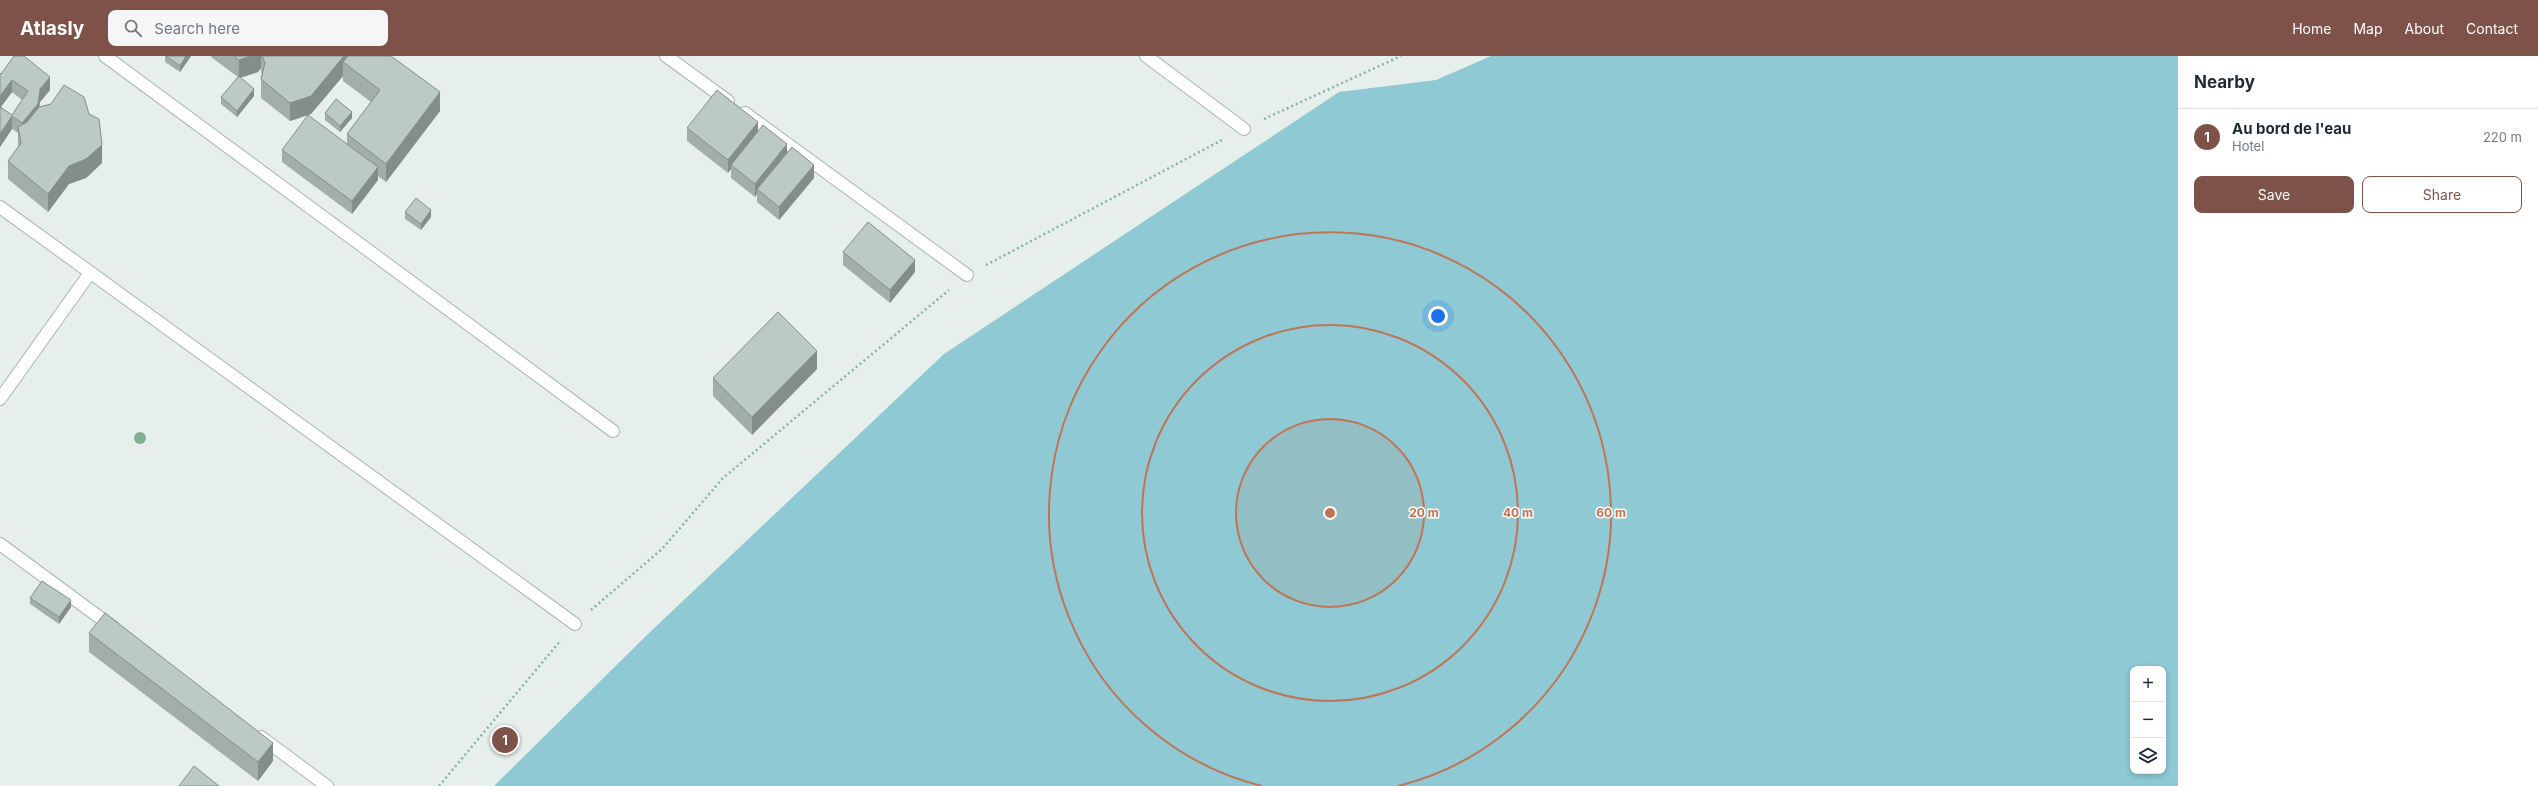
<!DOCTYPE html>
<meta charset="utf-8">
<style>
body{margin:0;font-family:Inter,sans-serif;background:#f6f6f7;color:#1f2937}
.controls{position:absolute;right:12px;bottom:12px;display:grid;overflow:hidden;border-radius:8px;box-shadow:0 2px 6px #0003}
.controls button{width:36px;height:36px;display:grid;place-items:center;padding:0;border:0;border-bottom:1px solid #e0e1e3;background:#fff;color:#1f2937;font:20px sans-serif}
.you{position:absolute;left:1438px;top:260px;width:14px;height:14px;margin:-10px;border:3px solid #fff;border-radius:50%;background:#1a73e8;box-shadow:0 0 0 6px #1a73e833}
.badge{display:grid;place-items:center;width:26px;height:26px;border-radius:50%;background:#7f5249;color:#fff;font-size:13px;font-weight:700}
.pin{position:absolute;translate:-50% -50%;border:2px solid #fff;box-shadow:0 1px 4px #0006}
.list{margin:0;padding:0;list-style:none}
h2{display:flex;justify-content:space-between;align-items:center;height:52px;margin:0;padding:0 16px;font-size:17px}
h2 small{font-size:13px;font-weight:400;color:#747a83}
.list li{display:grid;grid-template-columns:26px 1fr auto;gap:12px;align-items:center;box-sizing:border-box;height:56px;padding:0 16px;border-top:1px solid #e0e1e3}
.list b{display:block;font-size:15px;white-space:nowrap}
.list p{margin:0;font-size:13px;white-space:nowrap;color:#747a83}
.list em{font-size:13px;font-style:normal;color:#747a83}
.actions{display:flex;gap:8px;padding:12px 16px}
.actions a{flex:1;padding:9px 0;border:1px solid #7f5249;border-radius:8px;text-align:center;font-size:14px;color:#7f5249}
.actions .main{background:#7f5249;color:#fff}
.icon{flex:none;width:22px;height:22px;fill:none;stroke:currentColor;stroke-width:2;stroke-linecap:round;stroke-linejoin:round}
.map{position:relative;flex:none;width:2178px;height:730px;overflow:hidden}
header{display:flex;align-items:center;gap:24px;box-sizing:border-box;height:56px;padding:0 20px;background:#7f5249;color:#fff}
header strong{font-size:19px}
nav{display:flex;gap:22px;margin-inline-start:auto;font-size:14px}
.search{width:280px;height:36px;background:#f6f6f7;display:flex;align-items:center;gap:10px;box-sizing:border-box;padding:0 14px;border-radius:8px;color:#747a83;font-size:15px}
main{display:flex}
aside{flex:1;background:#fff}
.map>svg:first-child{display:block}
</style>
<header>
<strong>Atlasly</strong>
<div class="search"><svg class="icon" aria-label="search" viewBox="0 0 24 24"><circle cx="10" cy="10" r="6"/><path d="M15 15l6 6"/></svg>Search here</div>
<nav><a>Home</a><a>Map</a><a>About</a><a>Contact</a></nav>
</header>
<main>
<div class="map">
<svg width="2178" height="730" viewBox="0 0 2178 730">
<rect width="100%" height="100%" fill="#e6efeb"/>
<path fill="#8ec9d4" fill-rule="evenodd" d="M 1491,0 L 2178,0 L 2178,730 L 494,730 L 648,578 L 944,298 L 1339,36 L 1436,24 ZM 2133,613 L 2163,613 L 2163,715 L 2133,715 Z"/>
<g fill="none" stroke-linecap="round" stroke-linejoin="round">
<g stroke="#a8b8b2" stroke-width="14">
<path id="service" d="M 666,0 L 728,45
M 745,57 L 967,219"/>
</g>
<g stroke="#a8b8b2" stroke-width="14">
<path id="minor" d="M 105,0 L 613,375
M 1146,0 L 1244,73
M 0,151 L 575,568
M 0,343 L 90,217
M 0,488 L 114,572
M 261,681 L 327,730"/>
</g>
<path stroke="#86b3a5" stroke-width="2.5" stroke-dasharray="2 3" stroke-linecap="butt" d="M 1264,63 L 1401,0
M 986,209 L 1222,84
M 591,554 L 662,493 L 723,422 L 949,234
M 439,730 L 561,584"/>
<use href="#service" stroke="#fff" stroke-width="12"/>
<use href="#minor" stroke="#fff" stroke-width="12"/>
</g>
<circle fill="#80af93" cx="140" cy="382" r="6"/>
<path fill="#a1aea9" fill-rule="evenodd" d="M 165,0 L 191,0 L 180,16 L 165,6 Z
M 211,0 L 391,0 L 440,55 L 386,126 L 378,120 L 378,124 L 352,158 L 282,106 L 282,94 L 347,88 L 347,78 L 371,46 L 343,25 L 343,20 L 311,58 L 290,65 L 261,42 L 261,23 L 262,19 L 261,16 L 261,12 L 258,16 L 240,22 L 254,40 L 237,61 L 221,48 L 221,41 L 238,21 L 211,1 Z
M 0,17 L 50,34 L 40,46 L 39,51 L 102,107 L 86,122 L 69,128 L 48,156 L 8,123 L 8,105 L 18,91 L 18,77 L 12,73 L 0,91 ZM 12,36 L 22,44 L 12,59 L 1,51 Z
M 325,57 L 352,62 L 340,76 L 325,64 Z
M 687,72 L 758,75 L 787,98 L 814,122 L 779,164 L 757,146 L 757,138 L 755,141 L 731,122 L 731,113 L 728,117 L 687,85 Z
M 405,156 L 431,161 L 421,174 L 405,163 Z
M 843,196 L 915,216 L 890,247 L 843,209 Z
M 817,313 L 752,379 L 713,340 L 713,322 Z
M 30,542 L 71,551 L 59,568 L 30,548 Z
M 89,577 L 273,705 L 258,725 L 89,596 Z"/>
<path fill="#838d89" d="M 186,0 L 191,0 L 180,16 L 180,10 Z
M 251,0 L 261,0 L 261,12 L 258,16 L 239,22 L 239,4 Z
M 344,0 L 355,0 L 343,6 L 343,20 L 311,58 L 290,65 L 290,47 Z
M 50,21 L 50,34 L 40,46 L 38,61 L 22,80 L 22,67 L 40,33 Z
M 12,24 L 12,36 L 0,52 L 0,40 Z
M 254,33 L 254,40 L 237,61 L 237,55 Z
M 440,36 L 440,55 L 386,126 L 386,108 Z
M 352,56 L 352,62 L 340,76 L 340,70 Z
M 12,60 L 12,73 L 0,91 L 0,78 Z
M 758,66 L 758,79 L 731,109 L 731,113 L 728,117 L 728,104 Z
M 787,88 L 787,101 L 757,133 L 757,138 L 755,141 L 755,128 Z
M 102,89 L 102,107 L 86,122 L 69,128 L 48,156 L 48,138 L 69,110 Z
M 814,109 L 814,122 L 779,164 L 779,151 Z
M 378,111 L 378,124 L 352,158 L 352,145 Z
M 431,154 L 431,161 L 421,174 L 421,168 Z
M 915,204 L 915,216 L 890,247 L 890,234 Z
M 817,295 L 817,313 L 752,379 L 752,361 Z
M 71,544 L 71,551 L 59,568 L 59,561 Z
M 273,687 L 273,705 L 258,725 L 258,706 Z"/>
<path fill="#bbcac4" stroke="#838d89" d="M 14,0 L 24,0 L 50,21 L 40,33 L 38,48 L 22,67 L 12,60 L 0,78 L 0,51 L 12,59 L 28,35 L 12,24 L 0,40 L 0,17 L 1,18 Z
M 166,0 L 186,0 L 180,10 Z
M 234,0 L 251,0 L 239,4 Z
M 262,0 L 344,0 L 311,40 L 290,47 L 261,23 L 265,7 Z
M 348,0 L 391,0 L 440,36 L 386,108 L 347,78 L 380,34 L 343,6 Z
M 239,20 L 254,33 L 237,55 L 221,41 Z
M 64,29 L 84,41 L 89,58 L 99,63 L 102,89 L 86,103 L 69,110 L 48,138 L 8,105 L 21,87 L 18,71 L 27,66 L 39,51 L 51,48 Z
M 717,34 L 758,66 L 728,104 L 687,72 Z
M 336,43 L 352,56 L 340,70 L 325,57 Z
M 308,59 L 378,111 L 352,145 L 282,94 Z
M 763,69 L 787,88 L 755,128 L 731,109 Z
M 792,91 L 814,109 L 779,151 L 757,133 Z
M 416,142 L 431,154 L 421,168 L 405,156 Z
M 868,166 L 915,204 L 890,234 L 843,196 Z
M 778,256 L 817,295 L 752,361 L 713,322 Z
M 42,525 L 71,544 L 59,561 L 30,542 Z
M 105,557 L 273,687 L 258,706 L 89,577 Z
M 194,710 L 219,730 L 179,730 Z"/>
<circle cx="1330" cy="457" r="94" fill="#c07456" fill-opacity=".12"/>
<g fill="none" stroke="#c07456" stroke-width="2">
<circle cx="1330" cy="457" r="94"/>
<circle cx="1330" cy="457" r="188"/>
<path d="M1262 730A281 281 0 1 1 1398 730"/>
</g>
<circle cx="1330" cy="457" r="6" fill="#c07456" stroke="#f7fbf9" stroke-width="2"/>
<g font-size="12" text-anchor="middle" font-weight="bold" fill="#c07456" stroke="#f7fbf9" stroke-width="3" stroke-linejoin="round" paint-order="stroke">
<text x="1424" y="461">20 m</text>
<text x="1518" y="461">40 m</text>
<text x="1611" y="461">60 m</text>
</g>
</svg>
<div class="controls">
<button>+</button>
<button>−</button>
<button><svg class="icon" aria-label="layers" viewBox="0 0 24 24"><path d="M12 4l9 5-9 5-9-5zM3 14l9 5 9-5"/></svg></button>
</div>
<div class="you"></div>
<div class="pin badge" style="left:505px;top:684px">1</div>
</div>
<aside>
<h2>Nearby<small></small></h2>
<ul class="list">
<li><span class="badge">1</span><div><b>Au bord de l'eau</b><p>Hotel</p></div><em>220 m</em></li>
</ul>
<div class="actions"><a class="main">Save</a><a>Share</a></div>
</aside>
</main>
